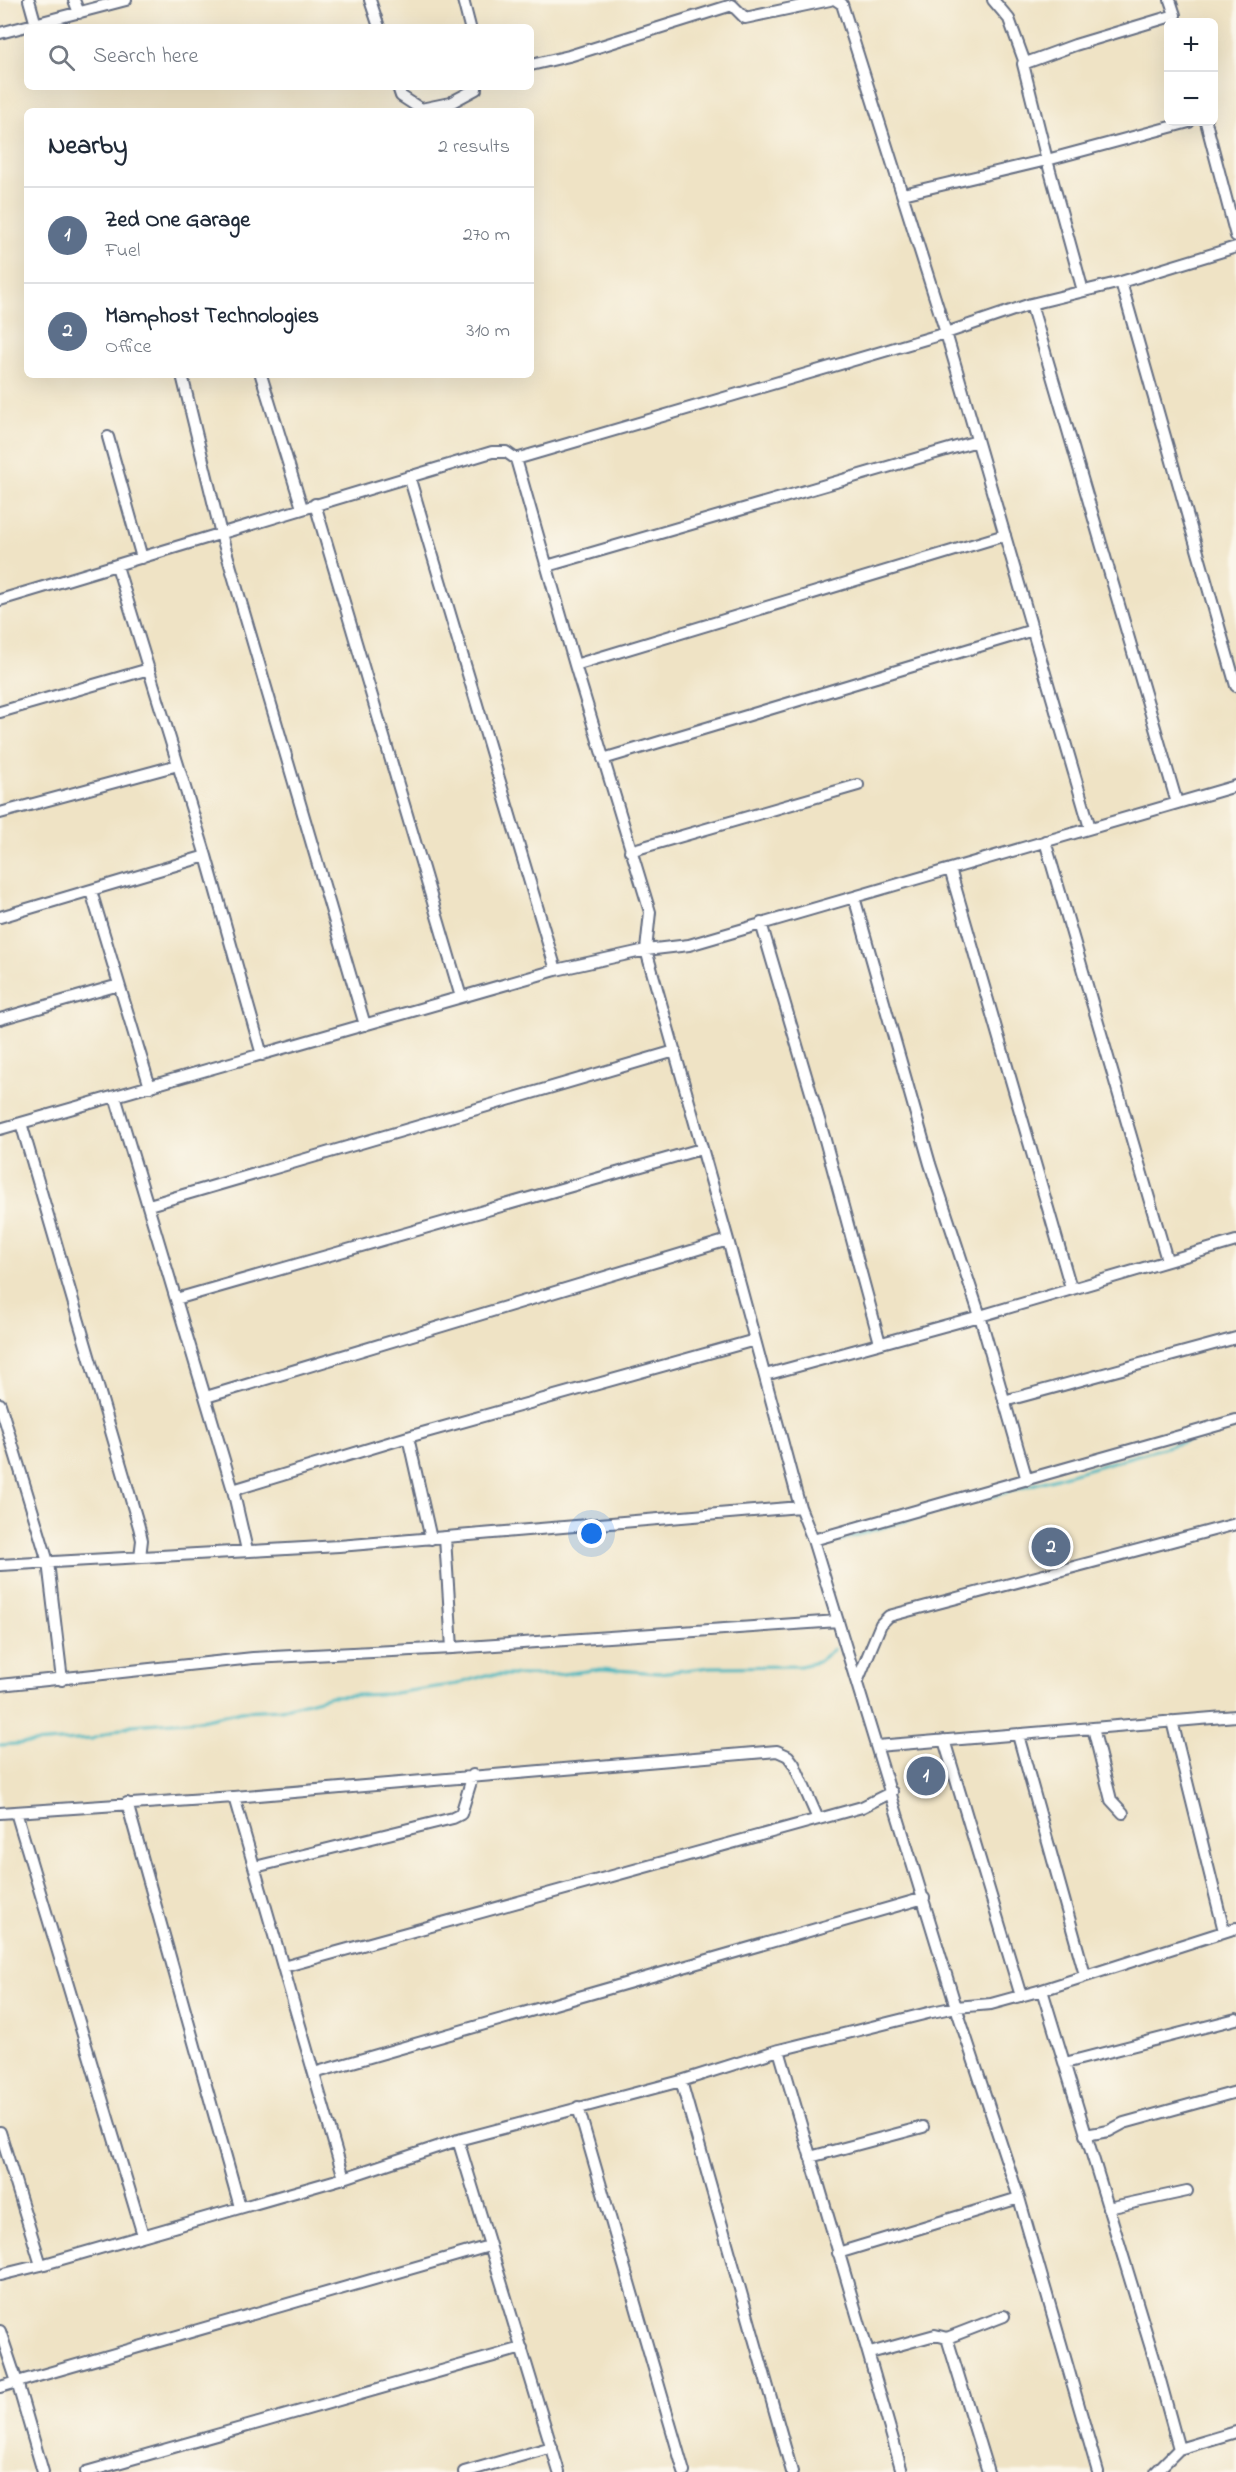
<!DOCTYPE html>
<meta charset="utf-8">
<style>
body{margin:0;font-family:"Indie Flower",sans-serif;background:#f6f6f7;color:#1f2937}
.controls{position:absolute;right:18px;top:18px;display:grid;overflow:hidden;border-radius:9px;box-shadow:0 6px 24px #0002}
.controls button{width:54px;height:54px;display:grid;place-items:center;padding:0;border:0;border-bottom:2px solid #e0e1e3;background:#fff;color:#1f2937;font:30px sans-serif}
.you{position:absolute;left:592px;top:1534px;width:21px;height:21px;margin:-15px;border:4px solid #fff;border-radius:50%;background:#1a73e8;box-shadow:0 0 0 9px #1a73e833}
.badge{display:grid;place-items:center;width:39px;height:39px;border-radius:50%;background:#c8321e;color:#fff;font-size:20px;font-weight:700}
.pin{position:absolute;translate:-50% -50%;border:3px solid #fff;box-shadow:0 2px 6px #0006}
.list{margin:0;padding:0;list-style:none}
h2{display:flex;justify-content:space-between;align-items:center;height:78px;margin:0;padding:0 24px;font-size:26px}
h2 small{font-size:20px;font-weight:400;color:#747a83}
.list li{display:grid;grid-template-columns:39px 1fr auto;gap:18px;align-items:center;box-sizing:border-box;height:96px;padding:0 24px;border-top:2px solid #e0e1e3}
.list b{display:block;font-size:22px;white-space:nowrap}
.list p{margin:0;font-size:20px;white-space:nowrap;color:#747a83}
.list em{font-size:20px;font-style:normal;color:#747a83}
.icon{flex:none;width:33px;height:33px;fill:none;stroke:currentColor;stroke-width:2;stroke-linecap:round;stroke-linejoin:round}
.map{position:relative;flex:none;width:1236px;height:2472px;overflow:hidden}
.search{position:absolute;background:#fff;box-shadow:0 6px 24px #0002;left:24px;top:24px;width:510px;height:66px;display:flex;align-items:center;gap:15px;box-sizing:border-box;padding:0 21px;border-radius:9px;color:#747a83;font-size:22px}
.panel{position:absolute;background:#fff;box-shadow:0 6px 24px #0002;left:24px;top:108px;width:510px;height:270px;border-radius:9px}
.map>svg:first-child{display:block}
</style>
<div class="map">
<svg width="1236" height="2472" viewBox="0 0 1236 2472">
<rect width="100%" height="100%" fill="#fbf7ec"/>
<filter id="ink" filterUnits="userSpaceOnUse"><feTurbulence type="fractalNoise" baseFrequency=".0167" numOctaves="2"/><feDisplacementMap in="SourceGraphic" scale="12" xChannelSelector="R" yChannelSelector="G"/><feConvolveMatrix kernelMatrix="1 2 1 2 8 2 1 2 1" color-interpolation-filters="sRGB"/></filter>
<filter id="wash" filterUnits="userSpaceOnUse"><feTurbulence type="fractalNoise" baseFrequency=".008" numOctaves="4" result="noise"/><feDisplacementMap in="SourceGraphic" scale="24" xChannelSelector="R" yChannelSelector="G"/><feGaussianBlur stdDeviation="1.35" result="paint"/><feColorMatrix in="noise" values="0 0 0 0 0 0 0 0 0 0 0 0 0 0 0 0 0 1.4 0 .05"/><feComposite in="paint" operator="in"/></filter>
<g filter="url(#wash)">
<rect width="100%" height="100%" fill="#efe3c5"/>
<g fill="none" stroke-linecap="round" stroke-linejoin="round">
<path stroke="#47b6bf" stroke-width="3" d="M 822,1553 L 824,1546 L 870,1531 L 1236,1427
M 0,1745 L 92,1739 L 131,1725 L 201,1720 L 241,1711 L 281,1709 L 331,1696 L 388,1694 L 457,1684 L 487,1675 L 555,1675 L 601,1669 L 659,1673 L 710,1667 L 800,1666 L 818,1662 L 834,1649"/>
</g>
</g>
<g filter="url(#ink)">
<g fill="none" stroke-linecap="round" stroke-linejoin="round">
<g stroke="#656e82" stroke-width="14">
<path id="street" d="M 29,0 L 36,25
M 74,0 L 79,13
M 370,0 L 379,27
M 463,0 L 470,27
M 836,0 L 842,4 L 946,333 L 1090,828
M 993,0 L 1009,19 L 1025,63
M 0,33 L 126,0
M 531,65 L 569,56 L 732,5 L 745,18 L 830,0
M 398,87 L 401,96 L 421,109 L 450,103 L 476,89 L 476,87
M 1206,122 L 1236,236
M 903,194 L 1047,160 L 1023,64 L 1075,45 L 1175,15 L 1170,0
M 1121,282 L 1236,686
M 1083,291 L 1047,160 L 1189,122
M 1031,304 L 1177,803
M 182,375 L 221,534 L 365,1025
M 261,375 L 302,508
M 108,437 L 142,558
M 516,459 L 575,665 L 650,912 L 646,950 L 728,1240 L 800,1507 L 813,1540 L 956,2007 L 1019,2198 L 1098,2472
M 409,476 L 556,970
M 315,504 L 461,997
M 117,566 L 206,856 L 262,1055
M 547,566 L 977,441
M 0,600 L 492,452 L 506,452 L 516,459 L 946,333 L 1031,304 L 1121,282 L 1236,247
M 575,665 L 1005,535
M 0,712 L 149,669
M 603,759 L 1033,630
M 0,813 L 178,765
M 1045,841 L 1167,1260
M 630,851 L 858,785
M 950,869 L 1071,1288
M 91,891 L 150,1087
M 854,897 L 930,1164 L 980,1316 L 1027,1480
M 0,917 L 206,856
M 761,923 L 825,1140 L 880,1343
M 0,1019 L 119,985
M 115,1096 L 233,1490 L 247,1550
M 21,1123 L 139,1527 L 142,1540 L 140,1557
M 0,1129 L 556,970 L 646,950 L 689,945 L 1236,786
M 149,1205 L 675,1051
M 176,1299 L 701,1149
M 765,1375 L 980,1316 L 1236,1241
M 206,1397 L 728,1240
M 1004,1401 L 1236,1338
M 0,1404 L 48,1562 L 62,1680
M 408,1437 L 431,1539
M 233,1490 L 408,1437 L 755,1340
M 445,1538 L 452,1648
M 813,1540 L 1236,1420
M 0,1565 L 339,1546 L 800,1507
M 857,1682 L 881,1624 L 889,1616 L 1236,1524
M 0,1685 L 253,1658 L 452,1648 L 838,1621
M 1172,1721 L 1224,1931
M 1093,1728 L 1111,1800 L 1123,1813
M 1018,1735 L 1085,1975
M 944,1740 L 1021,1996
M 877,1746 L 1236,1716
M 234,1797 L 344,2178
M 127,1803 L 240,2207
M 16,1812 L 143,2235
M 0,1813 L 234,1797 L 777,1751 L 788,1756 L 794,1764 L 818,1819
M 255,1867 L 453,1818 L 461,1814 L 473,1775
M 283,1967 L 862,1807 L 892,1792
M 1042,1990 L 1236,1928
M 779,2050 C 820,2191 863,2331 902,2472
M 1065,2063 L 1236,2019
M 314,2073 L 924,1898
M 681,2081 L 792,2472
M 578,2107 L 684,2472
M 0,2132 L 41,2265
M 1085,2135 L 1109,2131 L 1124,2123 L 1236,2092
M 458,2140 L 559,2472
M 810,2157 L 923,2127
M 1108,2208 L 1187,2191
M 838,2253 L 1019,2198
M 0,2275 L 41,2265 L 344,2178 L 458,2140 L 681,2081 L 779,2050 L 932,2012 L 956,2007 L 991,2004 L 1042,1990 L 1154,2358 L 1179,2449
M 0,2331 L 17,2382 L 43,2472
M 947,2338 L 1004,2316
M 870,2353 L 935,2335 L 947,2338 L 988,2472
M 0,2387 L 489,2246
M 86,2472 L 522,2348
M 464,2472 L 552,2447
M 1156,2472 L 1179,2449 L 1236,2432"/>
</g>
<use href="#street" stroke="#fff" stroke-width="10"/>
</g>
</g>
</svg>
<div class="controls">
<button>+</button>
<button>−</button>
</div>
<div class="you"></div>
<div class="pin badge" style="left:926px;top:1776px;background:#5c6f8a">1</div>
<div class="pin badge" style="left:1051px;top:1547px;background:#5c6f8a">2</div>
<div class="search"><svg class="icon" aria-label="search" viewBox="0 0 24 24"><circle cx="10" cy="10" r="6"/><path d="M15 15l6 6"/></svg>Search here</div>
<section class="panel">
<h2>Nearby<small>2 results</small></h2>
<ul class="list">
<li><span class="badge" style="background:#5c6f8a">1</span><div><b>Zed One Garage</b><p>Fuel</p></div><em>270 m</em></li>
<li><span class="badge" style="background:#5c6f8a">2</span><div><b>Mamphost Technologies</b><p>Office</p></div><em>310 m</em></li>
</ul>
</section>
</div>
